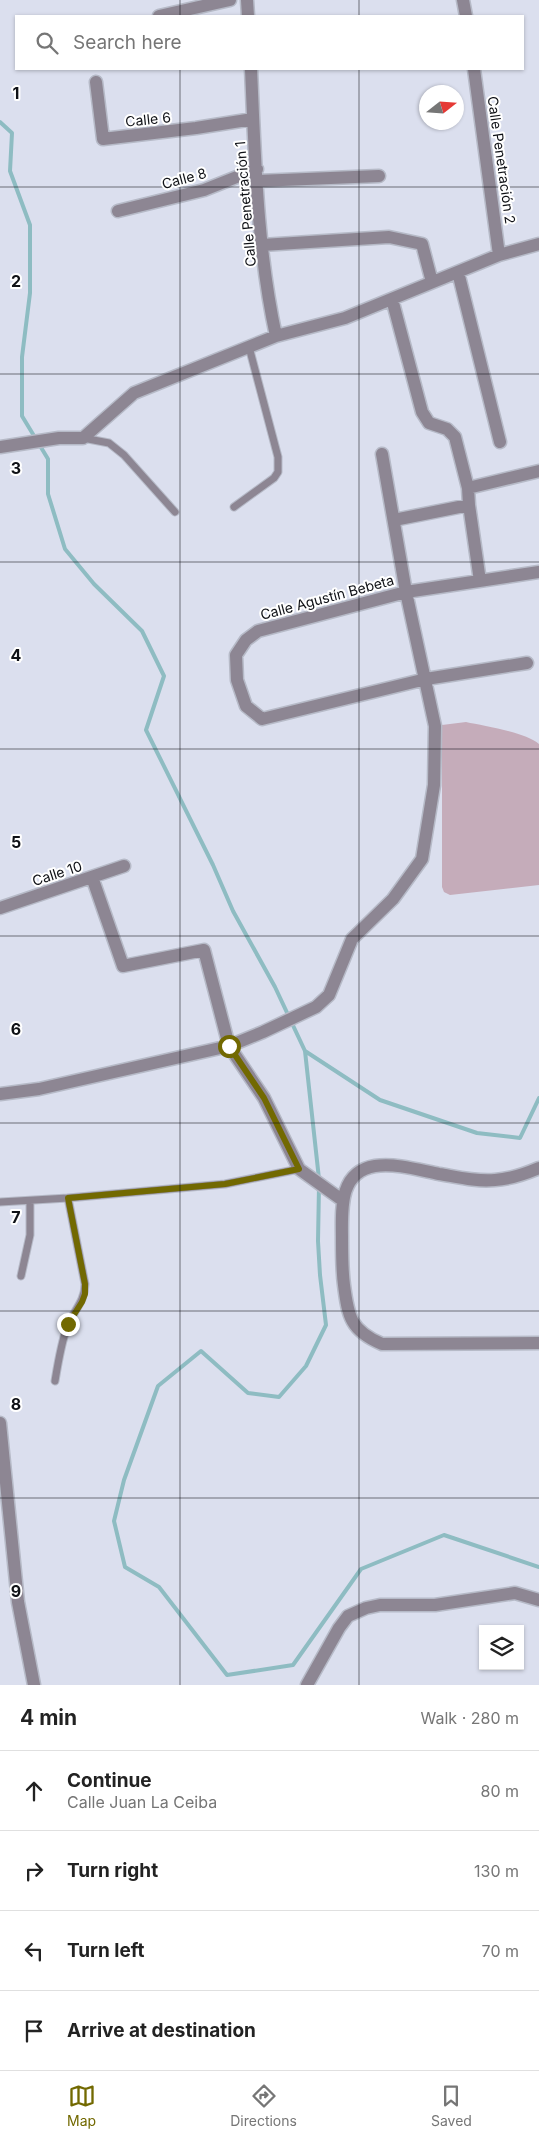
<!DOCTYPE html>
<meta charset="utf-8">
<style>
body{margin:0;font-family:Inter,sans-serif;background:#f2f2f2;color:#222}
.controls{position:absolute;right:15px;bottom:15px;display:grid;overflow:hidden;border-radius:0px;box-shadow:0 1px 4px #0004}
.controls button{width:45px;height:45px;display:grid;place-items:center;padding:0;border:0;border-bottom:1px solid #e0e0e0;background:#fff;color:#222;font:25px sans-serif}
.compass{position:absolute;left:419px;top:85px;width:45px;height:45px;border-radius:50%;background:#fff;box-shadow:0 1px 4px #0004;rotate:73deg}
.stop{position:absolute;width:15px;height:15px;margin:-11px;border:4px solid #726901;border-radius:50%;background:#fff}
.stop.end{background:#726901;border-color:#fff;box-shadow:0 1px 5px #0008}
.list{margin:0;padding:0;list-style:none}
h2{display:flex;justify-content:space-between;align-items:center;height:65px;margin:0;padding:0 20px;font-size:21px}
h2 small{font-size:16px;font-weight:400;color:#767676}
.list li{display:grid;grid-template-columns:32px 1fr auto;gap:15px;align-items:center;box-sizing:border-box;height:80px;padding:0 20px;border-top:1px solid #e0e0e0}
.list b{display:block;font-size:19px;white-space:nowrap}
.list p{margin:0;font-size:16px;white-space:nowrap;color:#767676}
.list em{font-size:16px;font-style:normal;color:#767676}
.icon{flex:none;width:28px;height:28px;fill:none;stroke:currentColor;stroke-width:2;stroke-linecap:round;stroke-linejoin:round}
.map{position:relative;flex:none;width:539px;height:1685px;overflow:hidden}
.search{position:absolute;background:#fff;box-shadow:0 1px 4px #0004;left:15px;right:15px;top:15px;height:55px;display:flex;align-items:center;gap:12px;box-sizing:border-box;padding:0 18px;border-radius:0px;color:#767676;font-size:19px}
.sheet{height:385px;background:#fff}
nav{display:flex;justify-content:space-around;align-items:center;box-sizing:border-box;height:70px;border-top:1px solid #e0e0e0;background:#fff;font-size:14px;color:#767676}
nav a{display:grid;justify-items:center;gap:2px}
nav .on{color:#726901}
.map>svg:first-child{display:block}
</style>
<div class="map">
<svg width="539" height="1685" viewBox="0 0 539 1685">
<rect width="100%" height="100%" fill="#dbdfee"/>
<path fill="#c5acba" d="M 466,722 C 484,726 526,732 539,744 L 539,885 L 450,895 L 444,892 L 442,887 L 442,725 Z"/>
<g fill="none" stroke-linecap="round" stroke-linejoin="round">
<path stroke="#8ebcc2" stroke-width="4" d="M 0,122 L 12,133 L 10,171 L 30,225 L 30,293 L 22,357 L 22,416 L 48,459 L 48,494 L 65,549 L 94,584 L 142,631 L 164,676 L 146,730 L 213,865 L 233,911 L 275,987 L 305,1051 L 319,1179
M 305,1051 L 380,1100 L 477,1133 L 520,1138 L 539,1098
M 319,1186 L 318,1241 L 320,1275 L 326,1325 L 306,1366 L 279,1397 L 248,1393 L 201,1351 L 158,1386 L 124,1480 L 114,1521 L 125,1567 L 159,1587 L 227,1675 L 293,1665 L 361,1569 L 444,1535 L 539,1567"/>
<g stroke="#b6bac7" stroke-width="9">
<path id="lane" d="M 83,438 L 109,443 L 124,455 L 175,512
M 234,507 L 274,478 L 278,472 L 278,457 L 249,347
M 0,1202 L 68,1198 L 225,1184 L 299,1169
M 21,1276 L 30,1235 L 30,1201
M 55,1381 C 58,1363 61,1344 67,1327 C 73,1311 85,1302 85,1284 L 68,1198"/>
</g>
<g stroke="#b6bac7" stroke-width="15">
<path id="street" d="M 247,0 L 248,16
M 463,0 L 466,16
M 159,16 L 230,0
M 251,69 C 255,158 257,249 276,336
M 474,69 L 499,255
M 96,82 L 103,139 L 196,128 L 253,119
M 258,181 L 379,176
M 118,211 L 204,190 L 257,169
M 262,245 L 389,237 L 422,244 L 432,282
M 458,272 L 500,442
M 392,299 L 422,412 L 429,423 L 447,429 L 455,437 L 468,488 L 469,505 L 480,581
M 0,447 L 59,438 L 83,438 L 134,393 L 276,336 L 345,318 L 499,255 L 539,244
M 468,488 L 539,471
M 394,520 L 469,505
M 527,663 L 426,679 L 262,719 L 246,706 L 237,680 L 236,655 L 246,640 L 258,631 L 406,592 L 539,572
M 0,908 L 124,866
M 0,1094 L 39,1089 L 229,1046 L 204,950 L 123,966 L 92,877
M 539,1168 C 525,1174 511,1179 495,1180 C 477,1182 457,1177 439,1174 C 419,1170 396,1163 375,1166 C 338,1172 342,1211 342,1240 C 342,1255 342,1270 344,1285 C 348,1317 351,1331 382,1344 L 539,1343
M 342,1200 L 299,1169 L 264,1098 L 229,1046 L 263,1032 L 316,1007 L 329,995 L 352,939 L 393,899 L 422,859 L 434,785 L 435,726 L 406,592 L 382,454
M 0,1423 L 18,1602 L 34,1685
M 307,1685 L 339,1628 L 348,1616 L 366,1608 L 380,1605 L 435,1605 L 515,1593 L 539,1600"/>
</g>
<use href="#lane" stroke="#8d8693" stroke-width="7"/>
<use href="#street" stroke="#8d8693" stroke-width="12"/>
</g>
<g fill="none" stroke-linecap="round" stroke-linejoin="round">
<path stroke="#726901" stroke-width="6" d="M 68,1324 L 82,1302 L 85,1294 L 85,1284 L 68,1198 L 225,1184 L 299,1169 L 264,1098 L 229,1046"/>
</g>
<path fill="none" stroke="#0f1116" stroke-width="1" stroke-opacity="0.55" d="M 180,0 L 180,16M 359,0 L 359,16M 180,69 L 180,1685M 359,69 L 359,1685M 0,187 L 539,187M 0,374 L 539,374M 0,562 L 539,562M 0,749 L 539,749M 0,936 L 539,936M 0,1123 L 539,1123M 0,1311 L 539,1311M 0,1498 L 539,1498"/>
<g text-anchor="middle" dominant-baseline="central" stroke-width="4" stroke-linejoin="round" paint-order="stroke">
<g font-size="14" fill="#0f1116" stroke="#fff">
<text transform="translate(148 119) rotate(-6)">Calle 6</text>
<text transform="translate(502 160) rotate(82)">Calle Penetración 2</text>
<text transform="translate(184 178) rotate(-15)">Calle 8</text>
<text transform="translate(245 204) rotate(-95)">Calle Penetración 1</text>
<text transform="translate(327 597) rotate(-15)">Calle Agustín Bebeta</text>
<text transform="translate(57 873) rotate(-18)">Calle 10</text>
</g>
</g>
<g font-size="16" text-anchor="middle" font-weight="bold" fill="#0f1116" stroke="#fff" stroke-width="4" stroke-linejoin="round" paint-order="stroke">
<text x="16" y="99">1</text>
<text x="16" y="287">2</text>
<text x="16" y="474">3</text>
<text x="16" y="661">4</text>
<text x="16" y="848">5</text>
<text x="16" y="1035">6</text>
<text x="16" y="1223">7</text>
<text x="16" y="1410">8</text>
<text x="16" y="1597">9</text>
</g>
</svg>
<div class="controls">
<button><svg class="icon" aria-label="layers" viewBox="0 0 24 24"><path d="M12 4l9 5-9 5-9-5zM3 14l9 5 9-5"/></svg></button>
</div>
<svg class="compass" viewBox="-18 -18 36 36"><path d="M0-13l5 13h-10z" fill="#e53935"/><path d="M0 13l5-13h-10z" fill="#767676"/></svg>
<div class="stop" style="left:229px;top:1046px"></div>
<div class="stop end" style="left:68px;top:1324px"></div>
<div class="search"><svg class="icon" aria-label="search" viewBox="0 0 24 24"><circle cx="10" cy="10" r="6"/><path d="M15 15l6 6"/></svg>Search here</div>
</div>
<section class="sheet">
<h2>4 min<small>Walk · 280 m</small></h2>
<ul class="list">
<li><svg class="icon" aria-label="ahead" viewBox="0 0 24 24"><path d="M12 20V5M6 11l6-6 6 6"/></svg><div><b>Continue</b><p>Calle Juan La Ceiba</p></div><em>80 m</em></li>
<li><svg class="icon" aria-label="right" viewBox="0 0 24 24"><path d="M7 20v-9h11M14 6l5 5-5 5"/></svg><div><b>Turn right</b></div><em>130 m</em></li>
<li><svg class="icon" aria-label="left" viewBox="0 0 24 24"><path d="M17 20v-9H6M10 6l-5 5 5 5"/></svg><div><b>Turn left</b></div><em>70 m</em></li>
<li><svg class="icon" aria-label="arrive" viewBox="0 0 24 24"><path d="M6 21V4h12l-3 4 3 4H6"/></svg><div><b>Arrive at destination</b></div></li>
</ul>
</section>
<nav>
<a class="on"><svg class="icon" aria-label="map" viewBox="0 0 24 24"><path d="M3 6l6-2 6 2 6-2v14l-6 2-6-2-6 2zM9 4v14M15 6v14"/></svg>Map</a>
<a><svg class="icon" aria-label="directions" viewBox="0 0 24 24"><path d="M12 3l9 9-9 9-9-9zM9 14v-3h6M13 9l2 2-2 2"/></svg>Directions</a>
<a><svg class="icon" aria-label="saved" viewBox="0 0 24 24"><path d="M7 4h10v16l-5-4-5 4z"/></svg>Saved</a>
</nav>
